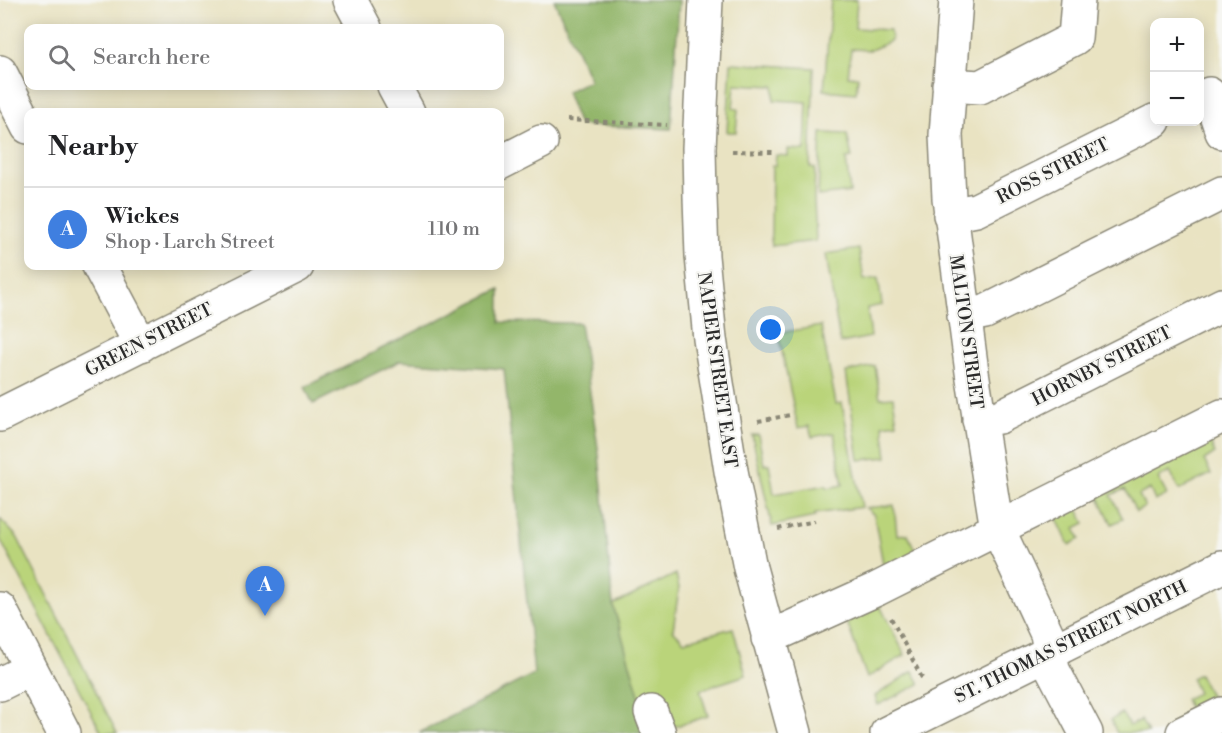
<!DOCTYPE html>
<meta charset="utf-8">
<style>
body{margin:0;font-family:"Libre Bodoni",serif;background:#f2f2f2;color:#202124}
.controls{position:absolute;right:18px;top:18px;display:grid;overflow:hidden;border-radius:12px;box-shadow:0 3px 15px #0003}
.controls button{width:54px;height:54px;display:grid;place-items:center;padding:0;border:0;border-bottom:2px solid #e0e0e0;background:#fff;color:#202124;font:30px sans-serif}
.you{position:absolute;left:771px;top:330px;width:21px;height:21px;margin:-15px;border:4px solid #fff;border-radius:50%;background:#1a73e8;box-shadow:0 0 0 9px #1a73e833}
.badge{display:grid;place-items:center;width:39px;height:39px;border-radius:50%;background:#c8321e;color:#fff;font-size:20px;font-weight:700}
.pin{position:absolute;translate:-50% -50px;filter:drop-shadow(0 2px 3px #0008)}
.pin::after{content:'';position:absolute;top:32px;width:21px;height:18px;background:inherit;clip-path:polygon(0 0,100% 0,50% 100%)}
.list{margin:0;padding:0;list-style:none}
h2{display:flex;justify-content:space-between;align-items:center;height:78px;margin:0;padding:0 24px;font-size:26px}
h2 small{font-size:20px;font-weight:400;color:#757577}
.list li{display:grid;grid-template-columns:39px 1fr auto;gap:18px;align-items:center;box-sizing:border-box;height:84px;padding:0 24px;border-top:2px solid #e0e0e0}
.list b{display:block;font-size:22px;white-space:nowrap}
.list p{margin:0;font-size:20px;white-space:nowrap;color:#757577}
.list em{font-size:20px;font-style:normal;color:#757577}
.icon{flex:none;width:33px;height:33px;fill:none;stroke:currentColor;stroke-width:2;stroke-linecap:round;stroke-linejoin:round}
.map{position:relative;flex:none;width:1222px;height:733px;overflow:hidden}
.search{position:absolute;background:#fff;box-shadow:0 3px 15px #0003;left:24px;top:24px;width:480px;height:66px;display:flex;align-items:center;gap:15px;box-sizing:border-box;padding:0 21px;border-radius:12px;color:#757577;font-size:22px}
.panel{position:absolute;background:#fff;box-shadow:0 3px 15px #0003;left:24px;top:108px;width:480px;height:162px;border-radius:12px}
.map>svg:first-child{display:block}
</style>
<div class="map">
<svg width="1222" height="733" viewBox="0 0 1222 733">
<rect width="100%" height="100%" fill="#f6f6f2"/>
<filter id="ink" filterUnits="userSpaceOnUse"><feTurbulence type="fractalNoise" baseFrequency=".0167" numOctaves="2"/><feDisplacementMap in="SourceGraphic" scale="12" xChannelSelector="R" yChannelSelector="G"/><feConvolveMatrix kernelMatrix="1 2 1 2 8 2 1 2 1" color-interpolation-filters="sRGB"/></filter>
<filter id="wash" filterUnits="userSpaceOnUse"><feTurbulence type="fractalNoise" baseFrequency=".008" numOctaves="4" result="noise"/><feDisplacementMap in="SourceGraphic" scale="24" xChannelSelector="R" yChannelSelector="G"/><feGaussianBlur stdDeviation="1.35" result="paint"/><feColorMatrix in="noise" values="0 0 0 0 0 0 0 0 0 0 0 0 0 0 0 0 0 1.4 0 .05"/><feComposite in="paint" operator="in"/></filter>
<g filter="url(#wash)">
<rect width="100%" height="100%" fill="#e9e3c2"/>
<path fill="#bad47a" stroke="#728052" stroke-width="1.5" d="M 831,0 L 857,0 L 855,28 L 890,30 L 891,41 L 871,50 L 851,49 L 848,76 L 858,77 L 856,93 L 824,90 Z
M 731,63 L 814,68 L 810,167 L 815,168 L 814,199 L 816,241 L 772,246 L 771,239 L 772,166 L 775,166 L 776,155 L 788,156 L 788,149 L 805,150 L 807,102 L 774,100 L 774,86 L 735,84 L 733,108 L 738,109 L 736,132 L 727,132 Z
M 821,133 L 847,134 L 852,158 L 846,159 L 850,192 L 818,196 Z
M 859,249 L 864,280 L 878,278 L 882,305 L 867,308 L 871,337 L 840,343 L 826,254 Z
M 821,326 L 836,404 L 842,403 L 862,507 L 815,514 L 815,517 L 772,526 L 752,435 L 758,435 L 764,465 L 769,464 L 774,494 L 826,485 L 828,488 L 843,485 L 834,433 L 812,437 L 809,426 L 798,428 L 778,333 Z
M 875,366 L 880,398 L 893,397 L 897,423 L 883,425 L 887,457 L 859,460 L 846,372 Z
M 1206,434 L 1215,453 L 1204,460 L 1211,474 L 1179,490 L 1170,472 L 1158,478 L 1167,495 L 1155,501 L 1150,489 L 1139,495 L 1145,507 L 1136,512 L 1125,489 L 1111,495 L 1123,519 L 1112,524 L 1095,489 Z
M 1073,500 L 1085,523 L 1075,528 L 1080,539 L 1069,545 L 1053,510 Z
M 894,505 L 897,535 L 908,534 L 918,558 L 885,575 L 874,515 L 866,508 Z
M 0,519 L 17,537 L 117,733 L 102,733 L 0,539 Z
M 676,574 L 679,588 L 673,630 L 684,641 L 733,628 L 746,675 L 700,690 L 708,716 L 668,729 L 642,709 L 613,605 Z
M 876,598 L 905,655 L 867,678 L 844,614 Z
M 913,671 L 920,684 L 878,705 L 875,696 Z
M 1199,674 L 1216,708 L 1194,718 L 1185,699 L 1198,693 L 1191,678 Z
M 1122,713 L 1129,726 L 1141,720 L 1148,733 L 1117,733 L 1111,720 Z"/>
<path fill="#93b66a" stroke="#5f704a" stroke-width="1.5" d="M 554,0 L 679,0 L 671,129 L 579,125 L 566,92 L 590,80 Z
M 500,289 L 500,322 L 580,323 L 599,455 L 613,605 L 650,733 L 419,733 L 534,674 L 504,369 L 400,361 L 313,404 L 305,387 Z"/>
</g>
<g filter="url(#ink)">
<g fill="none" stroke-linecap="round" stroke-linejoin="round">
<g stroke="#8a8776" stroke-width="36">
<path id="minor" d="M 350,0 L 365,28
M 706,0 L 699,148 L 700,197 L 702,256 L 710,339 L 731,471 L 750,568 L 795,733
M 956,0 L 946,135 L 949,198 L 972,372 L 996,523 L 998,529 L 1047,634 L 1053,670 L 1086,733
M 0,72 L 28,127
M 949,85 L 980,87 L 1075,38 L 1078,0
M 394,86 L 408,112
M 1209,94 L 1222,132
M 500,163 L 541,142
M 950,215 L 976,210 L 1154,121
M 99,266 L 141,345
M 964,316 L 985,312 L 1222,193
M 0,415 L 297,266
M 979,420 L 999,417 L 1222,305
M 0,609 L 64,733
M 768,638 L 877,589 L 1222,416
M 0,684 L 30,669
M 651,712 L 659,733
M 887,733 L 1222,567
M 1183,733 L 1222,714"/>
</g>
<path stroke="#8a8776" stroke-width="4" stroke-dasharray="4.5 4.5" stroke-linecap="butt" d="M 567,120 L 667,125
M 732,151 L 773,152
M 758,421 L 790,415
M 778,529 L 815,521
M 891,618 L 922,678"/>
<use href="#minor" stroke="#fff" stroke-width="33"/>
</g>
</g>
<g text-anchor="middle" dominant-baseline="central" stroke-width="4.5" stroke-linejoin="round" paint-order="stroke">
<g font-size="18" fill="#2b2b2b" stroke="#f6f6f2">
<text transform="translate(1053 171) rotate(-27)">ROSS STREET</text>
<text transform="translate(966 332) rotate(82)">MALTON STREET</text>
<text transform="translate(149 340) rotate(-27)">GREEN STREET</text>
<text transform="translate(1102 366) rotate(-27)">HORNBY STREET</text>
<text transform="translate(717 370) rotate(82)">NAPIER STREET EAST</text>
<text transform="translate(1071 642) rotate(-26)">ST. THOMAS STREET NORTH</text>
</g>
</g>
</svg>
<div class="controls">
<button>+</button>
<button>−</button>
</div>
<div class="you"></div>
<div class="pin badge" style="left:265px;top:616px;background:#3f7fe0">A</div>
<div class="search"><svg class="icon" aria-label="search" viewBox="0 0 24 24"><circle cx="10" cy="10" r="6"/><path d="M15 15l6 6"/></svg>Search here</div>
<section class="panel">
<h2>Nearby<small></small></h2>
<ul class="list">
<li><span class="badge" style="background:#3f7fe0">A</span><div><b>Wickes</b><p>Shop · Larch Street</p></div><em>110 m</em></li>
</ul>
</section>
</div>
